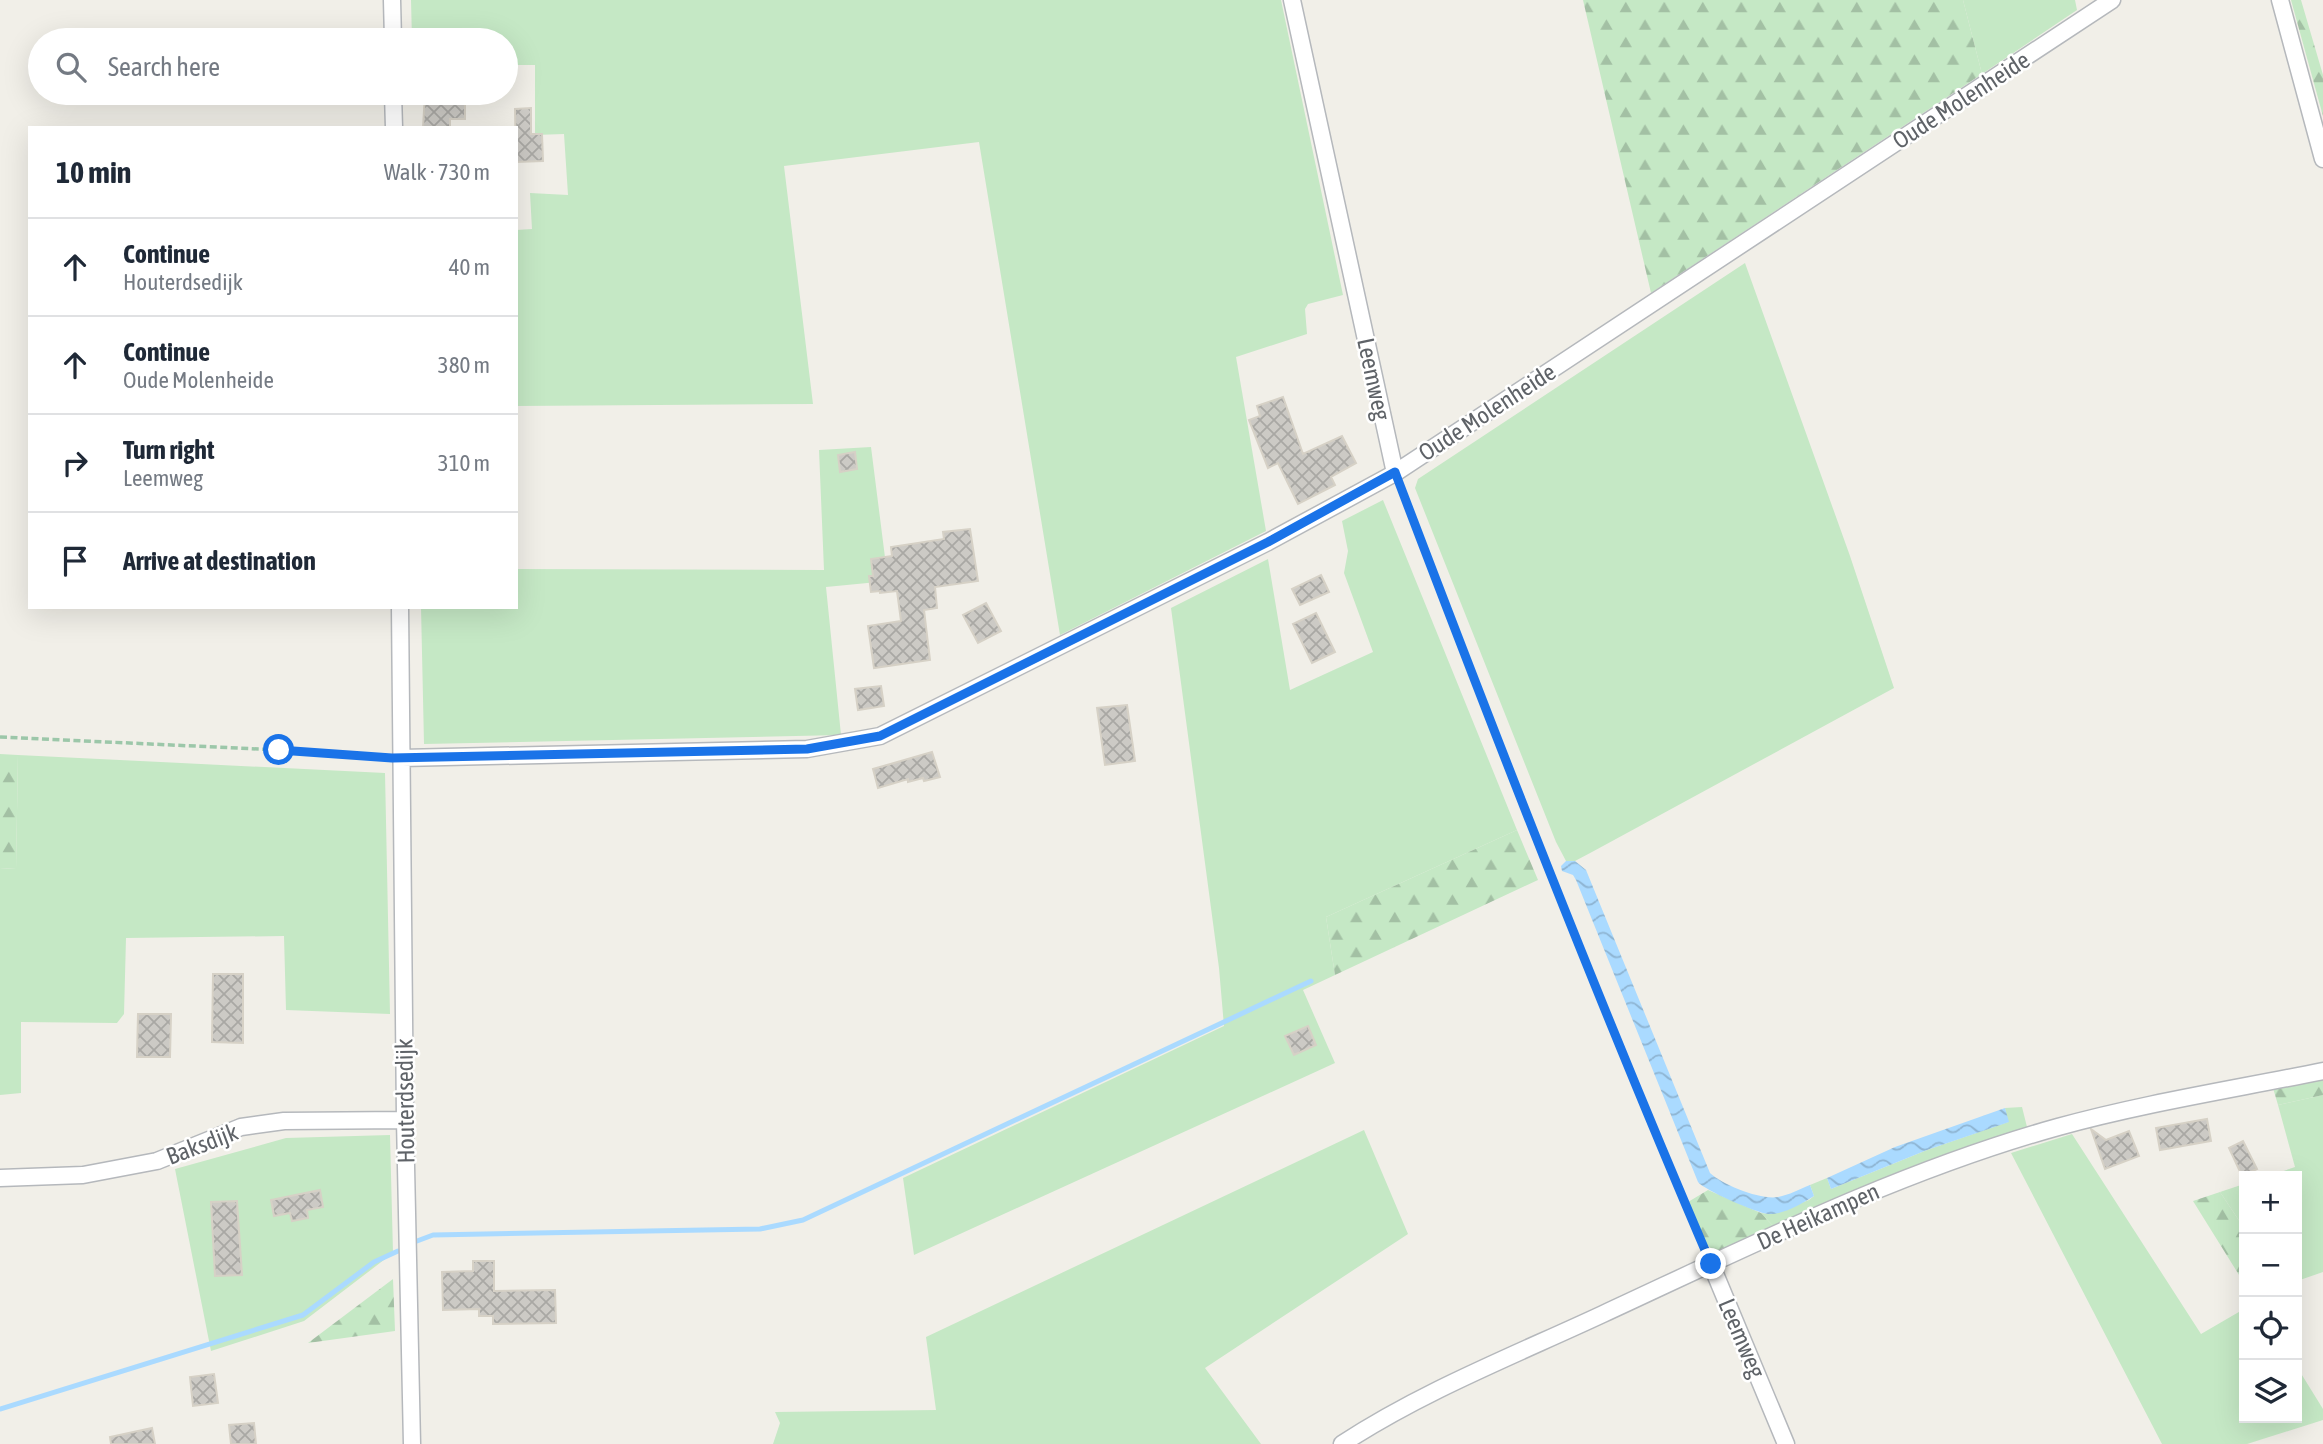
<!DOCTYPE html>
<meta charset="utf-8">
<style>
body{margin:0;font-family:"Asap Condensed",sans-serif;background:#f6f6f7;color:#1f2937}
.controls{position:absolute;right:21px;bottom:21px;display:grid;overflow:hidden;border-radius:0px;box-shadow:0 7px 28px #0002}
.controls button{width:63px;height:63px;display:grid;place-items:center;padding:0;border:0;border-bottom:2px solid #e0e1e3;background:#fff;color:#1f2937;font:35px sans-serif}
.stop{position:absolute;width:21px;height:21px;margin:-16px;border:5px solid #1a73e8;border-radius:50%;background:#fff}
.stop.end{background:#1a73e8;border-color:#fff;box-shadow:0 2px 7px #0008}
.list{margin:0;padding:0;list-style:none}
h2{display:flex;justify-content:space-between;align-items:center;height:91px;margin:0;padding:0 28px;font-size:30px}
h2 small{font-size:23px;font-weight:400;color:#747a83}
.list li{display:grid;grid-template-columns:46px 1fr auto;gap:21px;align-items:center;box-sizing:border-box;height:98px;padding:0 28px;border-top:2px solid #e0e1e3}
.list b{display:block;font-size:26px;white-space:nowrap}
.list p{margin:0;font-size:23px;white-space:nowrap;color:#747a83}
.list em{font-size:23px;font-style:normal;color:#747a83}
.icon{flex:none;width:38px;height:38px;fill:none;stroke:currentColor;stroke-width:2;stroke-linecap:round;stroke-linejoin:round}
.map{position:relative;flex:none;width:2323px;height:1444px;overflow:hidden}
.search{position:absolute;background:#fff;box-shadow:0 7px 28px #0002;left:28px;top:28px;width:490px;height:77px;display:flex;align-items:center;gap:18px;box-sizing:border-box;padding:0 24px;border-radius:38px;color:#747a83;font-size:26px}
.panel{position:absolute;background:#fff;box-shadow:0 7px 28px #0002;left:28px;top:126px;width:490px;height:483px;border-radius:0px}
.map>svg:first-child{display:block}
</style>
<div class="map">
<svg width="2323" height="1444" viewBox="0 0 2323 1444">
<defs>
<pattern id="forest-firs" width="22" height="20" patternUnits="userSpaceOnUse" patternTransform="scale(1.75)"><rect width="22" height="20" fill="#c5e8c5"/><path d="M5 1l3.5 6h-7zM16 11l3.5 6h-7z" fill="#a3c0a4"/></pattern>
<pattern id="water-waves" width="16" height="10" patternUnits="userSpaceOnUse" patternTransform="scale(1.75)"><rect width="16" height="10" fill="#aadaff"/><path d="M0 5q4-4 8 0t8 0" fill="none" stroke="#8eb4d2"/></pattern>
<pattern id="building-cross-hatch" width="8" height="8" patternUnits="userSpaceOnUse" patternTransform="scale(1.75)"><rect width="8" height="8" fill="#cccac5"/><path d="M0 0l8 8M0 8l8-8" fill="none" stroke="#a9a8a4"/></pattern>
</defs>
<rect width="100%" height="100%" fill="#f1efe8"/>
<path fill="#c5e8c5" d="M 411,0 L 1281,0 L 1343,295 L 1308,304 L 1305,309 L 1307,334 L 1236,357 L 1266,531 L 1060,635 L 979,142 L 784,166 L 813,404 L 516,406 L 516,230 L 532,229 L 530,193 L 568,195 L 564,134 L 535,135 L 535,65 L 506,65 L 506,40 L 412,40 Z
M 1963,0 L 2075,0 L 2077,10 L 1982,74 Z
M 1745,263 L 1850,556 L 1894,688 L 1592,852 L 1575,861 L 1566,861 L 1556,842 L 1415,488 L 1418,479 Z
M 871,447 L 888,581 L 826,587 L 841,735 L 424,744 L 421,607 L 516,607 L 516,569 L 824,570 L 819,450 Z
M 1383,500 L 1517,830 L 1326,917 L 1335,975 L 1303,990 L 1335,1063 L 914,1255 L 903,1178 L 1224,1026 L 1219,968 L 1171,608 L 1268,559 L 1290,690 L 1373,652 L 1344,573 L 1348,551 L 1342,521 Z
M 18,755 L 385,773 L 390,1014 L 286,1010 L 284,936 L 126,938 L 124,1014 L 117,1023 L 21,1022 L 21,1093 L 0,1095 L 0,869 L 16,868 Z
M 2323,1095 L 2323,1272 L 2297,1281 L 2297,1176 L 2269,1176 L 2295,1167 L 2278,1105 Z
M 2022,1107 L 2028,1131 L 1776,1229 L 1761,1213 L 1770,1214 L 1809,1200 L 1814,1196 L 1810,1185 L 1827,1178 L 1831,1189 L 1927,1150 L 2008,1122 L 2005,1108 Z
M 1364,1130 L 1408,1234 L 1205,1368 L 1261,1444 L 773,1444 L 780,1423 L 775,1412 L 936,1410 L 926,1337 Z
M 2072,1134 L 2201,1334 L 2244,1309 L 2244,1418 L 2297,1418 L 2297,1367 L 2323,1409 L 2323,1420 L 2247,1444 L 2162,1444 L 2011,1153 Z
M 390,1135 L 393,1253 L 304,1321 L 211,1351 L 175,1169 L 286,1138 Z
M 2244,1184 L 2244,1228 L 2220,1192 Z"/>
<path fill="url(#forest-firs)" d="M 1583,0 L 1963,0 L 1982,74 L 1651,293 Z
M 2291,0 L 2301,0 L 2323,75 L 2323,116 Z
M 0,754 L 18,755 L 16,868 L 0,869 Z
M 1517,830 L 1538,880 L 1335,975 L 1326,917 Z
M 2323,1078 L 2323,1095 L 2278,1105 L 2273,1088 Z
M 1708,1190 L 1761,1213 L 1776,1229 L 1720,1255 L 1707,1245 L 1688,1202 Z
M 2220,1192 L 2244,1228 L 2244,1283 L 2193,1201 Z
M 393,1279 L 395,1331 L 308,1343 Z"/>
<path fill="url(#water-waves)" d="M 1566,861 L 1575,861 L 1586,870 L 1710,1173 C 1723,1185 1760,1200 1778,1197 C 1789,1195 1800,1189 1810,1185 L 1814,1196 C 1801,1204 1783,1215 1768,1214 C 1757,1213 1704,1190 1698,1182 L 1576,880 L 1573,875 L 1562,871 L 1561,866 Z
M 2005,1108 L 2009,1122 L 1927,1150 L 1831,1189 L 1827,1178 L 1895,1147 Z"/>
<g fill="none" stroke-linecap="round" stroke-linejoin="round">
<path stroke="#aadaff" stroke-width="5" d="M 417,1241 L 433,1235 L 760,1229 L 803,1220 L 1311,981
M 0,1409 L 303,1315 L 374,1262 L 398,1251"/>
</g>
<path fill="url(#building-cross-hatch)" stroke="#d6d1c6" stroke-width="2" d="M 425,93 L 465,93 L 465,119 L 450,119 L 450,128 L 423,128 Z
M 531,108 L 531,134 L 542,134 L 543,161 L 516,162 L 515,109 Z
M 1283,397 L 1303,454 L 1342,436 L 1356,463 L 1331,477 L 1335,485 L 1298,504 L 1278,463 L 1268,468 L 1249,420 L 1260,416 L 1257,406 Z
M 855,452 L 857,469 L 840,472 L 838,455 Z
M 970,529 L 978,581 L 935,587 L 937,608 L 924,610 L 930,660 L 874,668 L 868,626 L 901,621 L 897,591 L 880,593 L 880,591 L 871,592 L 869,576 L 873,576 L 871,559 L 892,556 L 891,547 L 944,539 L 943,532 Z
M 1321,575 L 1329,592 L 1300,605 L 1292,589 Z
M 986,603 L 1001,631 L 978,643 L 963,615 Z
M 1316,613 L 1335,652 L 1312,663 L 1293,624 Z
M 881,686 L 884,706 L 858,710 L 855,689 Z
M 1127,705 L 1135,761 L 1105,765 L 1097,708 Z
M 932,752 L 940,777 L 924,781 L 923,778 L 908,782 L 908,779 L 878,788 L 873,769 Z
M 213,974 L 243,974 L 243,1043 L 212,1042 Z
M 138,1014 L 171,1014 L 170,1057 L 137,1057 Z
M 1308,1026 L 1316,1045 L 1294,1055 L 1285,1036 Z
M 2207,1119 L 2211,1141 L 2160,1150 L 2156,1128 Z
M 2091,1129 L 2106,1140 L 2129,1131 L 2139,1156 L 2105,1169 Z
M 2243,1141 L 2257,1169 L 2242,1176 L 2229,1148 Z
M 320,1190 L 323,1207 L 307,1210 L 308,1218 L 292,1221 L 290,1213 L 274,1216 L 271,1200 Z
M 237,1201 L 242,1275 L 215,1276 L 211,1202 Z
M 473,1261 L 494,1261 L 494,1291 L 555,1290 L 556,1323 L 493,1324 L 493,1316 L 479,1316 L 479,1309 L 443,1310 L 442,1272 L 473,1271 Z
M 214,1374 L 218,1403 L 193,1406 L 190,1377 Z
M 254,1423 L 256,1444 L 231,1444 L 229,1425 Z
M 152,1428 L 155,1444 L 111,1444 L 110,1437 Z"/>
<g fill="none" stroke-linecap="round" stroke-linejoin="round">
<g stroke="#b5b8bc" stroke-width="19">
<path id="street" d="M 392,0 L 393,40
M 1292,0 L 1395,473
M 2280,0 L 2323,159
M 393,93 L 394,128
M 400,607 L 405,1120 L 412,1444
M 402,758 L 807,749 L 880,736 L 1268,542 L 1395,473 L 2112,0
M 0,1178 L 83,1175 L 157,1161 L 241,1127 L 284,1121 L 405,1120
M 1711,1264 L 1786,1444
M 1342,1444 C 1423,1391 1515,1355 1603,1314 C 1752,1245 1900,1171 2058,1127 C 2145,1103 2235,1089 2323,1071"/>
</g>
<path stroke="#9cc7a9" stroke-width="3.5" stroke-dasharray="7 3.5" stroke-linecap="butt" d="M 1400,488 C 1498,743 1597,997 1704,1247
M 0,737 L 279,750 L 386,757"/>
<use href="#street" stroke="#fff" stroke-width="16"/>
</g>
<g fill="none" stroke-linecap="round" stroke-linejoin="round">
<path stroke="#1a73e8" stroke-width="9" d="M 279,750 L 392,758 L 807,749 L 880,736 L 1268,542 L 1395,472 C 1496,738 1599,1003 1711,1264"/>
</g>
<g text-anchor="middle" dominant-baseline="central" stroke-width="5" stroke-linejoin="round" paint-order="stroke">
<g font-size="24" fill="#5f6368" stroke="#fff">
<text transform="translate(1961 100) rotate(-33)">Oude Molenheide</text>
<text transform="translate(1374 379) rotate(78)">Leemweg</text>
<text transform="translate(1487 412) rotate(-33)">Oude Molenheide</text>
<text transform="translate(405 1101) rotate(-91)">Houterdsedijk</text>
<text transform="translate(202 1144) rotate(-21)">Baksdijk</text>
<text transform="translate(1818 1216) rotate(-24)">De Heikampen</text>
<text transform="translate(1742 1338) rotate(67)">Leemweg</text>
</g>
</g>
</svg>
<div class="controls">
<button>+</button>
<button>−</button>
<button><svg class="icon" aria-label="locate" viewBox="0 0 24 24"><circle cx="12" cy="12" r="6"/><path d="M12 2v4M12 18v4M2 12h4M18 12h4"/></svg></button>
<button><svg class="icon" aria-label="layers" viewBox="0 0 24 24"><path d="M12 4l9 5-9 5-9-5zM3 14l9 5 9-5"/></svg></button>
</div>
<div class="stop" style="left:279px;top:750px"></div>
<div class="stop end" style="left:1711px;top:1264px"></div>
<div class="search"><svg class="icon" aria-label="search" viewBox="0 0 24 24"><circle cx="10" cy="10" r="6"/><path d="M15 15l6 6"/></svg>Search here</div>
<section class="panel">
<h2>10 min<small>Walk · 730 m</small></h2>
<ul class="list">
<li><svg class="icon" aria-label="ahead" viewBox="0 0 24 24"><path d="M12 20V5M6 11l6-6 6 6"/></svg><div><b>Continue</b><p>Houterdsedijk</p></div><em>40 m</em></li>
<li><svg class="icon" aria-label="ahead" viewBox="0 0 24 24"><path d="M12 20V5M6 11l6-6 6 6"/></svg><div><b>Continue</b><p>Oude Molenheide</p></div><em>380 m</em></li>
<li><svg class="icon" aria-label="right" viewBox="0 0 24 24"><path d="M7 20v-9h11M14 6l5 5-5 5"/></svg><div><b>Turn right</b><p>Leemweg</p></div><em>310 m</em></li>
<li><svg class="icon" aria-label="arrive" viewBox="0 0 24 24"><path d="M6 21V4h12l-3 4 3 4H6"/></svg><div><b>Arrive at destination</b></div></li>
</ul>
</section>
</div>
